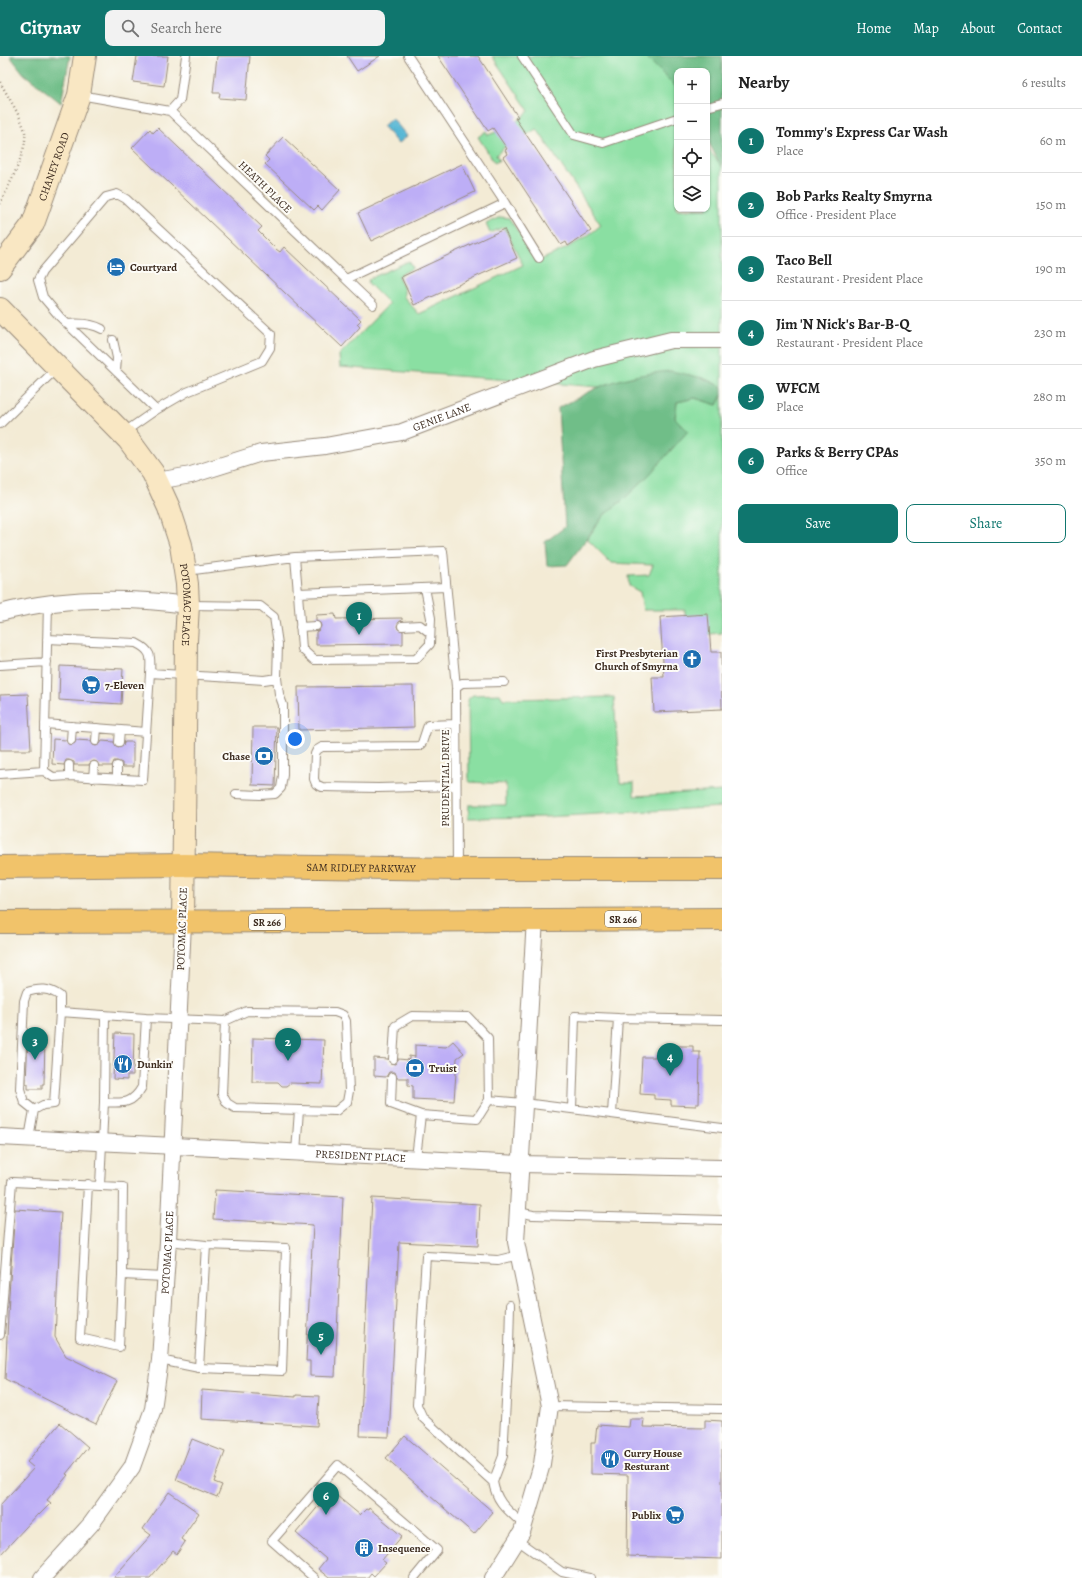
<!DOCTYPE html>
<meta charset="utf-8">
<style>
body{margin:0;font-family:Alegreya,serif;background:#f2f2f2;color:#222}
.controls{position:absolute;right:12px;top:12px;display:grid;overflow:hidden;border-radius:8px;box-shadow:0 1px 3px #0004}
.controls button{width:36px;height:36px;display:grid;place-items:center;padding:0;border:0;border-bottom:1px solid #e0e0e0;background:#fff;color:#222;font:20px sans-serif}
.you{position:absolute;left:295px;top:683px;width:14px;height:14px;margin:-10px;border:3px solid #fff;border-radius:50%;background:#1a73e8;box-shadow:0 0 0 6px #1a73e833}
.badge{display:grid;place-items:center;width:26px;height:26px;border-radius:50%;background:#0f766e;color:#fff;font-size:13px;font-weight:700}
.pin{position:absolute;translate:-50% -33px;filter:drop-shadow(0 1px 2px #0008)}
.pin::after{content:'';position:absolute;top:21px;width:14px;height:12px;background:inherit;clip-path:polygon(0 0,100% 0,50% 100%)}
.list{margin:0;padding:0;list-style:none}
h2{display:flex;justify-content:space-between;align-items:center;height:52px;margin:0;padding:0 16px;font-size:17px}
h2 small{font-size:13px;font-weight:400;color:#767676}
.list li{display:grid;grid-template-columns:26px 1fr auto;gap:12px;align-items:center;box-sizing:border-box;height:64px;padding:0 16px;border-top:1px solid #e0e0e0}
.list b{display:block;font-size:15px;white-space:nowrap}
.list p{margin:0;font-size:13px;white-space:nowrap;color:#767676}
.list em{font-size:13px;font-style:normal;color:#767676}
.actions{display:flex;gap:8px;padding:12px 16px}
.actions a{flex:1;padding:9px 0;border:1px solid #0f766e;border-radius:8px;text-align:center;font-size:14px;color:#0f766e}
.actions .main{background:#0f766e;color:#fff}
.icon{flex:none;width:22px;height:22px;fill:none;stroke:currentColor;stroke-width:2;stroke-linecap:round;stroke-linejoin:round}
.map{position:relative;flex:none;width:722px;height:1522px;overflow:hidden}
header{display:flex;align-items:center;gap:24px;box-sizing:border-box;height:56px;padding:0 20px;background:#0f766e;color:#fff}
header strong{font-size:19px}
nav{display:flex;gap:22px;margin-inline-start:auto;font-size:14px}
.search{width:280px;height:36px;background:#f2f2f2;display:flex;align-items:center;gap:10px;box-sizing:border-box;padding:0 14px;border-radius:8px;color:#767676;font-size:15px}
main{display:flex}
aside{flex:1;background:#fff}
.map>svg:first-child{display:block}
</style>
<header>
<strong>Citynav</strong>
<div class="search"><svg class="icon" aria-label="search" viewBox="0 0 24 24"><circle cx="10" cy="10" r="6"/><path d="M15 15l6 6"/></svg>Search here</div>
<nav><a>Home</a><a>Map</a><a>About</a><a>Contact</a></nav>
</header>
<main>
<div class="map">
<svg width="722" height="1522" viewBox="0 0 722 1522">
<rect width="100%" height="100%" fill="#fdfcf7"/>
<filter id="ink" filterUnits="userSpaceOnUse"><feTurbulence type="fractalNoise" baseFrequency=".025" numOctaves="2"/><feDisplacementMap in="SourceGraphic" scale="8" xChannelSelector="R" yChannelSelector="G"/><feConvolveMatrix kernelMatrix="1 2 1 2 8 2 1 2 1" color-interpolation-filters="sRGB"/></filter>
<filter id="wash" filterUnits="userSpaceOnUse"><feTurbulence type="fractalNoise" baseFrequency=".012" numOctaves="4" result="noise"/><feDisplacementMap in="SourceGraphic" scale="16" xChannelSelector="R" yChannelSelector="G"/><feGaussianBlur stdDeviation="0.9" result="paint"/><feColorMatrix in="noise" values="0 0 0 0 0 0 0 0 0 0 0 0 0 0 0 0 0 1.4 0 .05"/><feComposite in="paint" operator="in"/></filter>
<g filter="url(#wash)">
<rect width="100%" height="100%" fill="#f3ebd5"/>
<path fill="#8adfa2" stroke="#628460" d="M 492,0 L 645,0 L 677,32 L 677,153 L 707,153 L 707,92 L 722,110 L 722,331 L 703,322 L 631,321 L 599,331 L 340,311 L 339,299 L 389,248 L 368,227 L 369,223 L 409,205 L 413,212 L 398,220 L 404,233 L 404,241 L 419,258 L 523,209 L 504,171 L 490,177 L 486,168 L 500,161 L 509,162 L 538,205 C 561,195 582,186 601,169 L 537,73 L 506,90 L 496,99 L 499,104 L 495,107 L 478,81 L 486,75 L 488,79 L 510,71 L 529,55 Z
M 722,339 L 722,577 L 710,578 L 685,560 L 685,554 L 643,554 L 640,536 L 629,530 L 628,520 L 649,519 L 653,509 L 611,507 L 587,483 L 604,459 L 624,443 L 687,375 L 675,362 L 677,346 L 695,342 L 717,349 Z
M 500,638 L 503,643 L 614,641 L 620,727 L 634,727 L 634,740 L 722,735 L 722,751 L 545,761 L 468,762 L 469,749 L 506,749 L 506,728 L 469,726 L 468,643 L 473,639 Z"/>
<path fill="#6fbe88" stroke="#557453" d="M 10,0 L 70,0 L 61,47 L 24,18 Z
M 645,0 L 722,0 L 722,110 L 721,110 L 708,85 L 707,15 L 677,15 L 677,32 Z
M 671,315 L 703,322 L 722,331 L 722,339 L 717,349 L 695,342 L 677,346 L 675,362 L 688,375 L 650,418 L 624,443 L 604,459 L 567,509 L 547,510 L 545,486 L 565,471 L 558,352 C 571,346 584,338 597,332 C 620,322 646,317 671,315 Z"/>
<path fill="#55b6d4" stroke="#487079" d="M 392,62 L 407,80 L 398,88 L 383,70 Z"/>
<g id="blocks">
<path fill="#bdaef6" d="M 137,0 L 168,0 L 164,30 L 133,26 Z
M 217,0 L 250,0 L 246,44 L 219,42 L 220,37 L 213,37 Z
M 347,0 L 380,0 L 357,15 Z
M 438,0 L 478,0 L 518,61 L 515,62 L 591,175 L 568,190 L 566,186 L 561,189 L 503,101 L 507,98 L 505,94 L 507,93 L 493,72 L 488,75 Z
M 158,72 L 262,171 L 258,175 L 276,193 L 280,196 L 284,191 L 361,264 L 357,268 L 360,271 L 342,291 L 132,92 L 150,73 L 153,77 Z
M 283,81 L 340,134 L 322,154 L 318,150 L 314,154 L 265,108 L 269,104 L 265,100 Z
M 462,108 L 475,136 L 371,185 L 358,157 Z
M 504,173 L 517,202 L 414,249 L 401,221 Z
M 335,558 L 336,563 L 402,562 L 402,564 L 399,566 L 397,570 L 398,573 L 403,575 L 403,588 L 316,589 L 316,576 L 319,574 L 321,570 L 320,567 L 316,565 L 316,559 Z
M 708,558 L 711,596 L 721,596 L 722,653 L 654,656 L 652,621 L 664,621 L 660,561 Z
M 60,610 L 123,613 L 121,648 L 59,644 Z
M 413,630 L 414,671 L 299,674 L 298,631 Z
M 28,638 L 31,694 L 0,694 L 0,639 Z
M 253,671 L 277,671 L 275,730 L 252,729 Z
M 53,683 L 66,684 L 68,688 L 71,689 L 75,687 L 76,684 L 91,685 L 93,689 L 96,690 L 100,688 L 102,685 L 114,686 L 116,690 L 119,691 L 123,689 L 125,686 L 133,686 L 133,711 L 122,711 L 122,707 L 117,705 L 114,705 L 112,710 L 99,710 L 97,706 L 94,705 L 90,707 L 89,709 L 74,709 L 74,706 L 69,704 L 66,704 L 64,709 L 52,708 Z
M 115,977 L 134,978 L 133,1019 L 127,1019 L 127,1024 L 113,1023 Z
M 28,981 L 45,981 L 44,1028 L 42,1028 L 42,1033 L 28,1033 L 28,1028 L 26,1028 Z
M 253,982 L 324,984 L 322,1028 L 290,1027 L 286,1030 L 282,1030 L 278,1026 L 252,1026 Z
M 453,985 L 464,997 L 457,1002 L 454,1045 L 413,1043 L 413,1030 L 408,1029 L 408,1022 L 397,1022 L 395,1016 L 389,1016 L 386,1021 L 374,1020 L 374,1002 L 388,1003 L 390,1007 L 395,1008 L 398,1003 L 409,1004 L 409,1000 L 415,1001 L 415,989 L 446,991 Z
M 669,990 L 693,990 L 693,996 L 700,996 L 699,1048 L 696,1048 L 696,1050 L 671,1049 L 671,1044 L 654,1043 L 654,1039 L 640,1038 L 642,1001 L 655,1001 L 656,997 L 668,997 Z
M 215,1134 L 343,1141 L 335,1321 L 310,1320 L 310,1305 L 306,1305 L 313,1169 L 213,1163 Z
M 372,1142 L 480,1148 L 478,1190 L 399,1186 L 389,1381 L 360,1380 Z
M 15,1153 L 61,1156 L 55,1281 L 66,1300 L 117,1325 L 96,1368 L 5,1323 L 9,1239 Z
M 202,1334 L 296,1341 L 296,1339 L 319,1340 L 317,1370 L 201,1363 Z
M 630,1363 L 644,1363 L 643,1371 L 705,1372 L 705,1364 L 722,1365 L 722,1503 L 627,1500 L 628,1419 L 591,1418 L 591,1387 L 595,1387 L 597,1369 L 629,1371 Z
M 60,1367 L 88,1391 L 66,1418 L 68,1419 L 47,1444 L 51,1447 L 39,1459 L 38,1458 L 0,1499 L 0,1449 L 34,1412 L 27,1406 Z
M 405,1380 L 493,1456 L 474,1478 L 386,1402 Z
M 192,1383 L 225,1396 L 214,1426 L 222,1429 L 217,1441 L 176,1424 Z
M 331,1435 L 360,1459 L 366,1453 L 368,1454 L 369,1452 L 402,1480 L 382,1504 L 386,1507 L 374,1520 L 371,1517 L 367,1522 L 329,1522 L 318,1513 L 326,1503 L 296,1477 Z
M 169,1436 L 199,1457 L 181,1483 L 185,1486 L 177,1498 L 173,1495 L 150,1522 L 113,1522 L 151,1479 L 143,1473 Z"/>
</g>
</g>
<g filter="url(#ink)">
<use href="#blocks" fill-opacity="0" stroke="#978a7a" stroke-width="1"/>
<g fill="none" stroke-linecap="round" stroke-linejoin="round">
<g stroke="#978a7a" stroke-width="10">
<path id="lane" d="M 408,0 L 505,147 L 539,202
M 522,0 L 574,79 L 603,87 L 677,62
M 80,39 L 170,55 L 373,249
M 707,51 L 722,47
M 170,55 L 180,44 L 186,0
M 346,223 L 505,147
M 67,268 C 79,267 91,267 102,273
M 113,284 L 117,302 L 116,315
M 0,368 L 57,312
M 123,377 L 156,354 L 187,336 L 262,305 L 270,292 L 271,278 L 126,143 L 117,138 L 106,141 L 42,216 L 38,224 L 43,241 L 60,261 L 156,354
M 295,501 L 298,537 L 446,531
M 186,515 L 295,501 L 443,495 L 456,631 L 457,813
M 298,537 L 302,593 L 314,604 L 416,603 L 430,588 L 431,562 L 425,532
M 48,548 L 44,715 L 53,721 L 69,720 L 143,724 L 150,617 L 264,624 L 277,622
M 189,549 L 260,550 L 274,561 L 278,588 L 277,622 L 279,638 L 283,649 L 283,719 L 281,732 L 275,738 L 260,739 L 236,738
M 402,570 L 420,569 L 430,577
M 300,571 L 316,570
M 47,583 L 136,587 C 152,595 151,600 150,617
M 0,609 L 47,606
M 456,631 L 462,627 L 504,626
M 45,668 L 146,676
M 456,668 L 428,669 L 422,687 L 419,690 L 322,691 L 317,694 L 315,698 L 314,723 L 316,728 L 322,731 L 378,732 L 456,730
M 71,684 L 72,670
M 96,685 L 97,672
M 119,686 L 120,674
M 69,709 L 69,720
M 0,718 L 44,715
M 93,722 L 94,710
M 117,723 L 117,710
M 393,1003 L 395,970 L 412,960 L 468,961 L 488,982 L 489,1044
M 392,1021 L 391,1048 L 421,1059
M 104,1046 C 122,1047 132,1049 142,1031 L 146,962
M 572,1053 L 575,960 L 618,962
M 34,1054 L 24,1046 L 20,1033 L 24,945 L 27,936 C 40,932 49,932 60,940 L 60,956
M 612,1058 L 618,962 L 722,964
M 29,1082 L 34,1054 L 43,1049 L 54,1048 L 60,956 L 146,962 L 225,965 L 247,955 L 335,956 L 343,959 L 346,965 L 349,1035 L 347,1046 L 336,1055 L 235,1052 L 227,1047 L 222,1038 L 225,965
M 296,1096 L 299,1054
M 416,1102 L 421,1059 L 477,1063 L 489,1044 L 524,1047 L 722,1072
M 100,1129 L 104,1046 L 105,959
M 518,1156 L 533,1159 L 722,1164
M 519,1199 L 498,1204 L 426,1200 L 417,1349 L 423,1362 L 493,1426 C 497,1448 508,1454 524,1469
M 122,1219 L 165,1221
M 0,1279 L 12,1126 L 123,1131 L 122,1219 L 119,1291 L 80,1282 L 88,1128
M 160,1304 L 199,1312 L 282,1315 L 286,1192 L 206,1189 L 168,1185
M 199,1312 L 206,1189
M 550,1350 L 722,1353
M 493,1426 L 503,1400 L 509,1290 L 510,1249
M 517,1484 L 562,1516 L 590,1522
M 314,1522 L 272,1485 L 338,1409 L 437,1494 L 414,1522"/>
</g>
<g stroke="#978a7a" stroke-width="18">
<g id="street">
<path id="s1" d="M 157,425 L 191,419 L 261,397 L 325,390 L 402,376 L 594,303 L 671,284 L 722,284"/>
<path d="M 0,557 C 61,541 125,541 188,549"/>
<path id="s2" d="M 0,1081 L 521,1108 L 722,1112"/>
<path id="s3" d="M 42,1522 L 91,1468 L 132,1411 L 153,1353 L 160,1304 L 168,1185 L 183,867"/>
<path d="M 493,1522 L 522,1476 L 542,1408 L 550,1350 L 516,1186 L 535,863"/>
</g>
</g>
<g stroke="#978a7a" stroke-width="24">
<g id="secondary">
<path id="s4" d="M 0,212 L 33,168 L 79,39 L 85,0"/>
<path id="s5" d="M 0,253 L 128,383 L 153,417 L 169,452 L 181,489 L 187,528 L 188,549 L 186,585 L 183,867"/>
</g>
</g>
<g stroke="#978a7a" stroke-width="24">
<g id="primary">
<path id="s6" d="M 0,811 L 184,809 L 457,813 L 722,813"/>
<path d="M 0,866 C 241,867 481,863 722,863"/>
</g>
</g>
<path stroke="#978a7a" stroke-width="2.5" stroke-dasharray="1 3" stroke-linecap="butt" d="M 0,26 C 7,39 22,62 25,76 C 28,94 8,131 0,148"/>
<use href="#lane" stroke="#fff" stroke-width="8"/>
<use href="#street" stroke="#fff" stroke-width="16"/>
<use href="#secondary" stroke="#f9e7c3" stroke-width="22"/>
<use href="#primary" stroke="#f1c36a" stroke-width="22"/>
</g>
</g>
<defs>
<g id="hotel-disc" transform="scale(1)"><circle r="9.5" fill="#1f6fb2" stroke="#fdfcf7"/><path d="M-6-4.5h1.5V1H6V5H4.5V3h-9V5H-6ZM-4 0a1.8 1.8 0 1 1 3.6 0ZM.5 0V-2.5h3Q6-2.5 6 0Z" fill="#fff"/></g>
<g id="church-disc" transform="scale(1)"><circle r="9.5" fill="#1f6fb2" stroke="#fdfcf7"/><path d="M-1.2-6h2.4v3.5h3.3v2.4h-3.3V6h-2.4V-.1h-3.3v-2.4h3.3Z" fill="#fff"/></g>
<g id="supermarket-disc" transform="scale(1)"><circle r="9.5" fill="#1f6fb2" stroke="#fdfcf7"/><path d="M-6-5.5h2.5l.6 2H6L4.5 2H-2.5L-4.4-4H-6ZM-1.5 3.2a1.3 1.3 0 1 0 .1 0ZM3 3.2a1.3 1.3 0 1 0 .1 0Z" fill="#fff"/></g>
<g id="bank-disc" transform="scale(1)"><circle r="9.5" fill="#1f6fb2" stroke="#fdfcf7"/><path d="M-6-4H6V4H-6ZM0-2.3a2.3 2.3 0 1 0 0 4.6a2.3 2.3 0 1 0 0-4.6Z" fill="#fff"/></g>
<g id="restaurant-disc" transform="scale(1)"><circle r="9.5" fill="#1f6fb2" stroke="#fdfcf7"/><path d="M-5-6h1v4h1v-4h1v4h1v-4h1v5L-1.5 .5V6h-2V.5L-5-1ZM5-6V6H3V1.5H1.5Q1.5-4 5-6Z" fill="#fff"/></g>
<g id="building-disc" transform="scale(1)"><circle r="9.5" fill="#1f6fb2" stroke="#fdfcf7"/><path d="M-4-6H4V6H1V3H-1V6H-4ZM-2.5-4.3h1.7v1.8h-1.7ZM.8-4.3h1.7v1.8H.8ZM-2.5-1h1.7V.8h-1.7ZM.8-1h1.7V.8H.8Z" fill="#fff"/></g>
</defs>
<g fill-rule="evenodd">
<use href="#hotel-disc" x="116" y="211"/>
<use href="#church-disc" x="692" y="603"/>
<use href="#supermarket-disc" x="91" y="629"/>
<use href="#bank-disc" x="264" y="700"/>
<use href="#restaurant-disc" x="123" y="1008"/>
<use href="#bank-disc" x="415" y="1012"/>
<use href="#restaurant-disc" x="610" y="1403"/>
<use href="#supermarket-disc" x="675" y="1459"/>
<use href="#building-disc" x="364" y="1492"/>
</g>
<g text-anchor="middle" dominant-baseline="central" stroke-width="4" stroke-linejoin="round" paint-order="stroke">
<g fill="#fdfcf7" stroke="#75695f" stroke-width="1">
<rect x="605" y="855" width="36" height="16" rx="3"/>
<rect x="249" y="858" width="36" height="16" rx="3"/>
</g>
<g font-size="10" font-weight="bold" fill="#3b2a1e">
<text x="623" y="863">SR 266</text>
<text x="267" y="866">SR 266</text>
</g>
<g font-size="11" fill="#3b2a1e" stroke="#fdfcf7">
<text stroke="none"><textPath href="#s4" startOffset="116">CHANEY ROAD</textPath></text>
<text transform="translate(265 131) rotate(44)">HEATH PLACE</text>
<text stroke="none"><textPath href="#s1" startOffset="293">GENIE LANE</textPath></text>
<text stroke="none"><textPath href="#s5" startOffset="362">POTOMAC PLACE</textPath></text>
<text transform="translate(445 722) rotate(-90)">PRUDENTIAL DRIVE</text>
<text stroke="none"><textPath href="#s6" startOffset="361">SAM RIDLEY PARKWAY</textPath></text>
<text transform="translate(182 873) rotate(-88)">POTOMAC PLACE</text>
<text stroke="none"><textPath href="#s2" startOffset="361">PRESIDENT PLACE</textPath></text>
<text stroke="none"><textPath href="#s3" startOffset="362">POTOMAC PLACE</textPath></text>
</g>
<g font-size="11" font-weight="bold" fill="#3b2a1e" stroke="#fdfcf7" text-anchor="start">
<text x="130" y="211">Courtyard</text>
<text x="678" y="597" text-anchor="end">First Presbyterian<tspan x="678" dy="13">Church of Smyrna</tspan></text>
<text x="105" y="629">7-Eleven</text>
<text x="250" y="700" text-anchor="end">Chase</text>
<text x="137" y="1008">Dunkin'</text>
<text x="429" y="1012">Truist</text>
<text x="624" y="1397">Curry House<tspan x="624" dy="13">Resturant</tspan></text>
<text x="661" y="1459" text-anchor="end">Publix</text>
<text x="378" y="1492">Insequence</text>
</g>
</g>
</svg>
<div class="controls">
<button>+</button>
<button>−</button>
<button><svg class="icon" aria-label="locate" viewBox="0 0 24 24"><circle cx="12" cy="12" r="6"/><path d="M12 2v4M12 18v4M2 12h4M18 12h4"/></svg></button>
<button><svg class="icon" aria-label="layers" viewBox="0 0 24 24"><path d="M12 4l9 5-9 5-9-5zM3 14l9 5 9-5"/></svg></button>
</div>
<div class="you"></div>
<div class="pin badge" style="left:359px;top:579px">1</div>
<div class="pin badge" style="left:288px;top:1005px">2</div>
<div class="pin badge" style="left:35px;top:1004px">3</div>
<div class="pin badge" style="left:670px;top:1020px">4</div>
<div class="pin badge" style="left:321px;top:1299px">5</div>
<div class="pin badge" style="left:326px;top:1459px">6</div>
</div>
<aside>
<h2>Nearby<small>6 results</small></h2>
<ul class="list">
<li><span class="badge">1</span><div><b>Tommy's Express Car Wash</b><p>Place</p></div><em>60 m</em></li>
<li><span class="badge">2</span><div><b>Bob Parks Realty Smyrna</b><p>Office · President Place</p></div><em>150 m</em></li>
<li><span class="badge">3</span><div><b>Taco Bell</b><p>Restaurant · President Place</p></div><em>190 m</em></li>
<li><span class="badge">4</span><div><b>Jim 'N Nick's Bar-B-Q</b><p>Restaurant · President Place</p></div><em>230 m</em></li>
<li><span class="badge">5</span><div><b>WFCM</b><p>Place</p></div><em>280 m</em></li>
<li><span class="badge">6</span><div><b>Parks &amp; Berry CPAs</b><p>Office</p></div><em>350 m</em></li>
</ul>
<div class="actions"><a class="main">Save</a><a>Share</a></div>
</aside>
</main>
